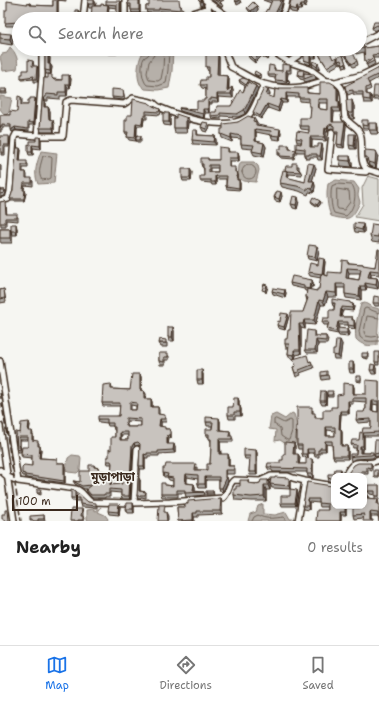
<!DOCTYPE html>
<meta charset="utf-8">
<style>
body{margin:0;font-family:"Shantell Sans","Noto Sans Bengali",sans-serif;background:#f6f6f6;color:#222}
.controls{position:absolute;right:12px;bottom:12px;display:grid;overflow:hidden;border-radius:8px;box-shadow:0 2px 10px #0003}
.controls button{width:36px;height:36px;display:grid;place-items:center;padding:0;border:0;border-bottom:1px solid #e0e0e0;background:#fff;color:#222;font:20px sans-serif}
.scale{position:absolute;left:12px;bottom:10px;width:66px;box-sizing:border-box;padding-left:4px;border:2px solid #3b2a1e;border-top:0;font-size:11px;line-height:14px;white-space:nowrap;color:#3b2a1e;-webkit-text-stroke:3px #f6f6f2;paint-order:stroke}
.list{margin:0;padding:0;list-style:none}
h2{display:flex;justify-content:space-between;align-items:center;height:52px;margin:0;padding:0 16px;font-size:17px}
h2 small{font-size:13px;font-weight:400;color:#767676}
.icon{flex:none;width:22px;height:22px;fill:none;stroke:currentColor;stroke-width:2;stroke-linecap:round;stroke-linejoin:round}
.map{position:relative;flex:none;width:379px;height:521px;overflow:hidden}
.search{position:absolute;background:#fff;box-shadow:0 2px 10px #0003;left:12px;right:12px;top:12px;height:44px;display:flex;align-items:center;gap:10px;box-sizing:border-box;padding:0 14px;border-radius:22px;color:#767676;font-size:15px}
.sheet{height:124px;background:#fff}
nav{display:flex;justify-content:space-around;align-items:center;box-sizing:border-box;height:56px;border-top:1px solid #e0e0e0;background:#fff;font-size:11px;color:#767676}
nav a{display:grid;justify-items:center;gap:2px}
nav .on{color:#1a73e8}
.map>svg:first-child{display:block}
</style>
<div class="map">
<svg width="379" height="521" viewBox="0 0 379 521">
<rect width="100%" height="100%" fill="#f6f6f2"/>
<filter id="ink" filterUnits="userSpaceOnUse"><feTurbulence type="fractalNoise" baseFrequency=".025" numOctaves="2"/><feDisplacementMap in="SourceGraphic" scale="8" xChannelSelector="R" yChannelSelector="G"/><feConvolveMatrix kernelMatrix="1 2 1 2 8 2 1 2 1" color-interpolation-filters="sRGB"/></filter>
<g filter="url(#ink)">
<path fill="#dad9d3" stroke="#8a8278" d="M 368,176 L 379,179 L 379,221 L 355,217 L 363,204 L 362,188 Z"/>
<path fill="#b6b0a9" stroke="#857a71" d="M 10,47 C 16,53 19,60 17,69 L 3,71 L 0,57 L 2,54 L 7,53 Z
M 144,49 L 173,49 L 172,71 L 169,88 L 158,90 L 145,89 C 143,87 141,86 140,84 C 136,76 138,61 142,54 L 146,53 Z
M 0,96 L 12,98 L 9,112 L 6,115 L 4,114 L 0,109 Z
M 41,151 L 57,153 L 54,183 L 38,184 C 33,172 37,163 41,151 Z
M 241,162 L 254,162 L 258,166 L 259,170 L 256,182 L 243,181 L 238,178 L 239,166 Z
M 336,180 L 354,182 L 359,189 L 358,195 L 360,202 C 352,220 349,221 331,216 C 327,207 326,194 328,184 Z
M 365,303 L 372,307 L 379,309 L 377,345 C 370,347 361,345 356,339 C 354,327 358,315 361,304 Z
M 292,413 L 294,414 L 297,425 L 295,444 L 286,444 L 280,440 L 275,441 L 276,430 L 269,429 L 271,416 L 276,414 L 285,419 Z
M 72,455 L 80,456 L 81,458 L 80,470 L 77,473 L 68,472 L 66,470 L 68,458 Z
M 263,504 L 263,514 L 275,515 L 286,512 L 290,519 L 295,519 L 293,521 L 248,521 L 250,514 L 256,512 L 258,506 Z
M 101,507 L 98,512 L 105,515 L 108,519 L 107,521 L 88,521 L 87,519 L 87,510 L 93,509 L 96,511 Z"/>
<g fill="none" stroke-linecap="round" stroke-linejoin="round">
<path stroke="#6c6056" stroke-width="1" d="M 149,49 L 149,54 C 148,56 146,56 144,58 C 140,64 142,81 147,85 L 158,86 L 166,83 L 168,70 L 169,49
M 154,49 L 154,55 L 149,62 L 147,73 L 149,80 L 158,81 L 161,79 L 163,69 L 164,49
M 43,156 L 51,157 L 52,158 L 51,178 L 49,179 L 42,180 C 37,173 41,164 43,156 Z
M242 172a7 7 0 1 1 14 0a7 7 0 1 1-14 0Z
M 337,184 L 352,185 C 358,193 354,210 346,216 L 334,213 C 331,208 330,192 332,186 Z
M 337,189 L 349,191 L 350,202 L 344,210 L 338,209 L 337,207 Z
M 379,313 L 366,308 L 364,309 L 359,331 L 360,337 C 366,343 372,341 379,341
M 379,318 L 367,316 L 364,332 L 366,336 L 372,337 L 379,336
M 276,419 L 284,423 L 290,420 L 292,421 L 292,431 L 289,440 L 287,440 L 281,436 L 280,428 L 274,424 L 274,420 Z
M 252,521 L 254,517 L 258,515 C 265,520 275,518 284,517 L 287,521"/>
<g stroke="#3b2a1e" stroke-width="8">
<path id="minor" d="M 125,0 L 125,19
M 205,0 L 231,19
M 207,5 L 212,19
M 125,17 L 181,17 L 208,8
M 83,19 L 85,0
M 280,19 L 285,9 L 287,0
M 360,43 L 379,33
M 224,49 L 231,67 C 241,72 253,80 264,84 C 274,87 290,89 301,87 C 314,85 331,74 341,87 C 346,93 343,110 345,118 C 349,124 357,126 360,133 C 364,142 358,163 367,169 C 370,171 375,171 379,173
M 269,49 L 289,62 L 310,69 L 325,80
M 317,49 L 344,50 L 347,49
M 289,62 L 308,49
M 335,82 L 362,75 L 379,67
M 332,132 L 328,169 L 366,172 L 367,169
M 37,136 L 42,76 L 42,49
M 0,201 L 8,199 L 10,192 L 14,138 L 16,134 L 37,136 L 63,136 L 66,102 L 71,100 L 124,104 L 133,98 C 139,100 147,100 154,103 C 156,105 158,107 161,108 C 184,118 225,132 247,117 C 254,112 260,92 264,84
M 0,361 L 18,481
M 0,426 L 14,521
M 0,470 L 8,477 L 18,481 L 76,489 C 83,491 85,498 91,502 L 134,503 L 137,449
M 345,476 C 356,452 361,469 379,460
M 134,503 L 170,502 L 223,498 C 229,493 228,484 234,480 L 260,481 L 271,476 L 288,476 L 293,478 L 305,481 L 334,486
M 298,521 L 305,481"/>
</g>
<use href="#minor" stroke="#f6f6f2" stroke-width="5"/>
<path stroke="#3b2a1e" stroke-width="1.5" stroke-dasharray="6 3" stroke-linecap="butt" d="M 0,393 L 21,521"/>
</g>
<path fill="#aca8a3" stroke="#3b2a1e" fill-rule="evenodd" d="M 53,0 L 66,0 L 66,1 L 58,0 L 58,19 L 31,18 L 19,19 L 19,26 L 6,26 L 5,23 L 7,10 L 30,3 L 31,5 L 53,6 Z
M 128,0 L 140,0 L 140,13 L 132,13 L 131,10 L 131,7 L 129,7 L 128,4 Z
M 212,0 L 224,0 L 220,2 L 223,6 L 222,7 Z
M 263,0 L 283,0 L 281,8 L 276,18 L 277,19 L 268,19 L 265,17 L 264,14 L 268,10 L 271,3 Z
M 291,0 L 307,3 L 305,7 L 302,7 L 301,10 L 298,10 L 297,13 L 291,12 L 289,8 Z
M 120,1 L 121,4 L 121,18 L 92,8 L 89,8 L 88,4 L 96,3 L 95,6 L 101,6 L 106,4 ZM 109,7 L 117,8 L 117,13 L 108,12 Z
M 146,6 L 181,6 L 183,9 L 182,13 L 160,11 L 160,13 L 147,13 L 146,10 Z
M 257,6 L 258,10 L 255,13 L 260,16 L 262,19 L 250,19 L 252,15 L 249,11 L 247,8 Z
M 379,22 L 379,29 L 374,31 L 372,28 Z
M 0,33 L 13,40 L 12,45 L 0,43 Z
M 363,44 L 364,48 L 379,46 L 379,58 L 373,58 L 375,64 L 368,68 L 365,61 L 364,52 L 356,54 L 355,49 Z
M 100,49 L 117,49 L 117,54 L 108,54 L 107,50 Z
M 214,49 L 215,54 L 219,57 L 219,75 L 228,76 L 229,79 L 229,89 L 233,90 L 233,98 L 218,97 L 218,102 L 212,102 L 212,104 L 209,104 L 209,113 L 205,113 L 204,118 L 180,111 L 179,108 L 197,109 L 206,99 L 206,89 L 202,88 L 200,85 L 209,77 L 209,71 L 208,71 L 206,67 Z
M 244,49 L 255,53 L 270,53 L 271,56 L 267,60 L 262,56 L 255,63 L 249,58 L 248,54 L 245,52 Z
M 280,49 L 284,49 L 290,54 L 288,57 L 285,54 L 283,51 Z
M 315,50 L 316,53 L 316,58 L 311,58 L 311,65 L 305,63 L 304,60 Z
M 343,51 L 357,61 L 358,65 L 353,67 L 344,54 Z
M 48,54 L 50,58 L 50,64 L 52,67 L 51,74 L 46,74 L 45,70 Z
M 319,54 L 333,59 L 337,57 L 338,60 L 338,65 L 329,70 L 321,58 Z
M 343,55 L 347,67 L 344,68 L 342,63 L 340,64 L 338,61 Z
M 33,61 L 34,66 L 38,69 L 38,82 L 34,82 L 34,79 L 22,80 L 21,78 L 23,74 L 28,70 Z
M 312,63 L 320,67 L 319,70 L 313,67 Z
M 290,65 L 291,68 L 291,73 L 288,73 L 287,80 L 289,80 L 290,83 L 287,84 L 276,83 L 275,78 L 269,77 L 268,75 L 275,68 L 275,71 L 282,71 Z
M 379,68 L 378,78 L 369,83 L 371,89 L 367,91 L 367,94 L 370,95 L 372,98 L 372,103 L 364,103 L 363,99 L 363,95 L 354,95 L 353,93 L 348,95 L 346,91 Z
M 305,73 L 315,75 L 316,79 L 305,82 L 304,80 L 300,79 L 298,75 Z
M 254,74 L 260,74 L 261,76 L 260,78 L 255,75 Z
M 69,75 L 71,79 L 70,88 L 68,88 L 67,96 L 60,96 L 60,99 L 48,98 L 48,101 L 45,101 L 45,107 L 48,107 L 50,111 L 50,119 L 54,124 L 54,132 L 41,132 L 40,128 L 44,78 L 54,79 L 62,80 Z
M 239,80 L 249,83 L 256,86 L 258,89 L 247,111 L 245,114 L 238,117 L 221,116 L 221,118 L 212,119 L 211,116 L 216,112 L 231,106 L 243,92 L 245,86 L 240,83 Z
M 335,85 L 336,88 L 337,88 L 339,91 L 338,101 L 340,105 L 340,112 L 334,112 L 333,122 L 346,126 L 344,148 L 338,147 L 337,144 L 338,134 L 336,134 L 334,129 L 332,128 L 329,129 L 328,132 L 326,132 L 326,141 L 312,140 L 312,147 L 323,148 L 322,160 L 318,160 L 317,157 L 310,157 L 310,159 L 306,159 L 305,155 L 305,152 L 297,152 L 296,148 L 301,144 L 301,142 L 297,142 L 296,138 L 309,133 L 309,130 L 301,129 L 300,126 L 310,118 L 311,110 L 310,110 L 309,106 L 309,102 L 300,101 L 299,97 L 287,97 L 287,103 L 282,103 L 279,112 L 268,108 L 261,119 L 254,115 L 253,112 L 270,94 L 269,96 L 274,98 L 275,89 L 308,92 L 308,93 L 320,94 ZM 319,103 L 328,103 L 328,110 L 320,109 L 319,108 Z
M 379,86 L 379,100 L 374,100 L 373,97 Z
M 6,89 L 7,94 L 0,94 L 0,92 Z
M 123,90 L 125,99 L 123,100 L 113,99 L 112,97 Z
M 21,97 L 22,99 L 22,105 L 28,105 L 36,101 L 34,125 L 29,125 L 29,131 L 16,130 L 12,132 L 11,127 L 3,127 L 3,129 L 1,129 L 1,132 L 0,132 L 0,115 L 10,115 L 17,112 Z
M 153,106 L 160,109 L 161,112 L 160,115 L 147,114 L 147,119 L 144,119 L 143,126 L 137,126 L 137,136 L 141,136 L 141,142 L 137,142 L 136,140 L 136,141 L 129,140 L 127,137 L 128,135 L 126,134 L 125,132 L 127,120 L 132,115 Z
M 354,106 L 354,119 L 351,119 L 349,116 L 347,111 Z
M 169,113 L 170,117 L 170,126 L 164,125 L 163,122 Z
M 174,118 L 188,118 L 190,123 L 188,122 L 187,133 L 175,133 L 174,128 Z
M 254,118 L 258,125 L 281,132 L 280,140 L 272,139 L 271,135 L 256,132 L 256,141 L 264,143 L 266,147 L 264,157 L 254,155 L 252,151 L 253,149 L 242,148 L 241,144 L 241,139 L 232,138 L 232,142 L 222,138 L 221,134 L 223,129 L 238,122 Z
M 208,123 L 210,127 L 207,132 L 203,131 L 201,127 Z
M 369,124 L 378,127 L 378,134 L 371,134 L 369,129 L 363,129 L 362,125 Z
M 197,130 L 198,135 L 215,136 L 216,140 L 216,145 L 193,144 L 192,140 Z
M 0,136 L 10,138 L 9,147 L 5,147 L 5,155 L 1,155 L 1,153 Z
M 40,137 L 41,140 L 41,149 L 33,148 L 33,155 L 29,155 L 28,152 L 30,145 L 36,141 Z
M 356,138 L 356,149 L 350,149 L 349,145 Z
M 17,145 L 18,148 L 21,150 L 20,161 L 28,164 L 28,168 L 23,168 L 23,172 L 26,172 L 27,175 L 27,178 L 33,181 L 33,186 L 25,185 L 24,190 L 26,193 L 24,201 L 11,201 L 10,199 L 13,190 Z
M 289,145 L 290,149 L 296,150 L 296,155 L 295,155 L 294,159 L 281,158 L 280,155 L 278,155 L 278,153 L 281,149 Z
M 228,148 L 229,152 L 239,155 L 239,161 L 230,161 L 230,167 L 236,170 L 236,172 L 238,175 L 238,180 L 240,183 L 240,190 L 227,189 L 226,186 L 226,179 L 216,179 L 216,185 L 212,185 L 211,183 L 201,182 L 200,180 L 204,176 L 204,171 L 203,167 L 202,167 L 201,164 L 208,158 L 208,160 L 219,160 ZM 210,168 L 218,168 L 218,172 L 210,172 Z
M 378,155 L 376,168 L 369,166 L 368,160 L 366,160 L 365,157 Z
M 339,156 L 352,162 L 352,167 L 341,166 L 339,160 Z
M 292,166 L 299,166 L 299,169 L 301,172 L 302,175 L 289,174 L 288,178 L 305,182 L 316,168 L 312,181 L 314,181 L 315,186 L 314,193 L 309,192 L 308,195 L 299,191 L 282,187 L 280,183 L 285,170 Z
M 192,172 L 191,181 L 183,181 L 182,178 Z
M 0,188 L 0,190 L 5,190 L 6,192 L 5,196 L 0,197 Z
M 282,196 L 280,202 L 275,201 L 274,197 Z
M 5,201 L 6,204 L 6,214 L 18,217 L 18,221 L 6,220 L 6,226 L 1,226 L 0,221 L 0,202 Z
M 299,201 L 297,209 L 293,208 L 291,204 Z
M 311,201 L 320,201 L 321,203 L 318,207 L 312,203 Z
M 379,225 L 379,243 L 372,242 L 370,236 Z
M 17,228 L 17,235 L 12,235 L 11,231 Z
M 354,228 L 364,228 L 364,233 L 355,232 Z
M 0,229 L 10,229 L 12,235 L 12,243 L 1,243 L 0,241 Z
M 379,249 L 379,275 L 371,274 L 371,277 L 377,278 L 379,283 L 378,289 L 367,287 L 366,290 L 361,290 L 361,300 L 346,298 L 345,294 L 345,288 L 337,288 L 337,297 L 328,297 L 325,305 L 321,305 L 315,325 L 305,324 L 305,329 L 301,328 L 301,354 L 296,355 L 295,359 L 290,358 L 288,354 L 289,348 L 286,348 L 285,344 L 287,339 L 290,330 L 303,312 L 307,301 L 306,297 L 307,291 L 305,291 L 304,289 L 291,286 L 290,283 L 312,280 L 313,283 L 313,287 L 311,287 L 310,290 L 317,291 L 319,289 L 321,278 L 310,276 L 308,272 L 318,265 L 324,259 L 325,262 L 324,274 L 328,276 L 341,273 L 348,261 L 349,263 L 363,264 L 363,266 L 375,267 ZM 349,273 L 360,273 L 359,280 L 348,278 Z
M 319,250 L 317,261 L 308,259 L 307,256 Z
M 0,289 L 0,290 L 4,289 L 6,302 L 0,303 Z
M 285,290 L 286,293 L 285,298 L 273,294 L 272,291 Z
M 379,297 L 379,306 L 375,306 L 373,303 Z
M 332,303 L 353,304 L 354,307 L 353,311 L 343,310 L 343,312 L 342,312 L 341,317 L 352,317 L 353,320 L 355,323 L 355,329 L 349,328 L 348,325 L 339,325 L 338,328 L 349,333 L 348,337 L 339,336 L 338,333 L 338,334 L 328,332 L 327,329 L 328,325 L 324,325 L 322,322 L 329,318 L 334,310 L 334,306 L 333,306 Z
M 289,316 L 285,330 L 278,328 L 277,325 Z
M 173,327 L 174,331 L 174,341 L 169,341 L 168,337 Z
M 314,331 L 315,336 L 326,336 L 328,340 L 327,344 L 318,344 L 317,353 L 307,353 L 305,350 Z
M 159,343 L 167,343 L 167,347 L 161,347 Z
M 342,344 L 340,359 L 334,359 L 333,355 L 335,350 Z
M 379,352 L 379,365 L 376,365 L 375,362 Z
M 159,353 L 169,356 L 169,360 L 165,360 L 165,365 L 160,365 L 159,361 Z
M 368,353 L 368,359 L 363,358 L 362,357 Z
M 311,361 L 314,368 L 300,373 L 301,375 L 296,377 L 293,367 Z
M 354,365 L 354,373 L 350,373 L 349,369 Z
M 376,368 L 376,374 L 372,374 L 370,370 Z
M 140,374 L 141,377 L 141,390 L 144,391 L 146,394 L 145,399 L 151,399 L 152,402 L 152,407 L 158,407 L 159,410 L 159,414 L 166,418 L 166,422 L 161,422 L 161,426 L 166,429 L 170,429 L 171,432 L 171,438 L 169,438 L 168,444 L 175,447 L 175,453 L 159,454 L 159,456 L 148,456 L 148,458 L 145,458 L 145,469 L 140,469 L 139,466 L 140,446 L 139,445 L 135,446 L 133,449 L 130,499 L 122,499 L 121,496 L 121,493 L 110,492 L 110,497 L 105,497 L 105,498 L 92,498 L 87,492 L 86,489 L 84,489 L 75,484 L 73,481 L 80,482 L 94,465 L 95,467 L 99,468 L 100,471 L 106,474 L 111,474 L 112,478 L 111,485 L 122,484 L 122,480 L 113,479 L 111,476 L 112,464 L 108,464 L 107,461 L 109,457 L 115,437 L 115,430 L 114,430 L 113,426 L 108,426 L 107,423 L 99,422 L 98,419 L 119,416 L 120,406 L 103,406 L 102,403 L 111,384 L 112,389 L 130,390 ZM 131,405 L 136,406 L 136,410 L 131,410 ZM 127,421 L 141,422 L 141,426 L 137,427 L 128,427 L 127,425 ZM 121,435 L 128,435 L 128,440 L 121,440 Z
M 203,374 L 203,384 L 198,384 L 197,380 Z
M 328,375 L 329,379 L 322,380 L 321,376 Z
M 361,378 L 361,382 L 356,381 L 356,380 Z
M 379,381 L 379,436 L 364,436 L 364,449 L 362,449 L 362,453 L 370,453 L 370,452 L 375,455 L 374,457 L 372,458 L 355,459 L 351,461 L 350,457 L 356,454 L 356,448 L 353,448 L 351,444 L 359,440 L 362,433 L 371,428 L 371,422 L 358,423 L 356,420 L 364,412 L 366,409 L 366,402 L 353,401 L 353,404 L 349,404 L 349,414 L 341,414 L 340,429 L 342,432 L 342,446 L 347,446 L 348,449 L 348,459 L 334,459 L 333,456 L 332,445 L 326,444 L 326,451 L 321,451 L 321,453 L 319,453 L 319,457 L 315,457 L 314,453 L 308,453 L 308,458 L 303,457 L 302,454 L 302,449 L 298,449 L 297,445 L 297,435 L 296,432 L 297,426 L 313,410 L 313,413 L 316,416 L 316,418 L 323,418 L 331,410 L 337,407 L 343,394 L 354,387 L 354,394 L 366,394 ZM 373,404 L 378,405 L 378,412 L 373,411 ZM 327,430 L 335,431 L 335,436 L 327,436 Z
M 333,393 L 333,397 L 328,397 L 327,395 Z
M 327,394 L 326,405 L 322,405 L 320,401 Z
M 238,398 L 239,401 L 239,406 L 241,409 L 241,416 L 235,416 L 235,419 L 229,419 L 228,415 L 233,407 Z
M 220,421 L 220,430 L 230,431 L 231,436 L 233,439 L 233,442 L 220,442 L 221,454 L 229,457 L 229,466 L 234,466 L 235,469 L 235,474 L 226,474 L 226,477 L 228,481 L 223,492 L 220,491 L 219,488 L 219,480 L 206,480 L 206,488 L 199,488 L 198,484 L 198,479 L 187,477 L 187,483 L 194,484 L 195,487 L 195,492 L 204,492 L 205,495 L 186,497 L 185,493 L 178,493 L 178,497 L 162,497 L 161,494 L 166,485 L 173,486 L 173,481 L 169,480 L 167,477 L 164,477 L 163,473 L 197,467 L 197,470 L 207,470 L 210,464 L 211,447 L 211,442 L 209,437 L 208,437 L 206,434 L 212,429 L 212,426 L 207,426 L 206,422 Z
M 30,425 L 29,431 L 33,434 L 33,440 L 39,443 L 39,446 L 41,449 L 40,458 L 57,459 L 58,463 L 64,463 L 65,466 L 65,483 L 26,478 L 25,476 L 23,476 L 22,473 L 32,466 L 32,458 L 22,457 L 21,454 L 28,447 L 28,440 L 20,440 L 20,446 L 21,449 L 21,452 L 18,452 L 17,449 L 16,432 L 20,433 Z
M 379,440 L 379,456 L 375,457 L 374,454 Z
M 294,443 L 295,446 L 295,454 L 300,457 L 299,464 L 306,464 L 313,462 L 313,478 L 308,477 L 307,472 L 273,472 L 272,470 L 269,470 L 267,467 L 280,463 L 283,460 L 285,454 Z
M 256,450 L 257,453 L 257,475 L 250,475 L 249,472 L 250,459 L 245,459 L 244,456 Z
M 371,463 L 372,466 L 372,471 L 368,470 L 368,474 L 362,474 L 362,476 L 346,476 Z
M 379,472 L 378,478 L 375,478 L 374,476 Z
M 342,473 L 341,476 L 334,476 L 334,482 L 329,481 L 328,477 L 334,474 Z
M 289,478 L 290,481 L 290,489 L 272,488 L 270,484 Z
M 140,480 L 140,491 L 146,492 L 146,498 L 141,497 L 140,499 L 138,499 L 137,496 Z
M 248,480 L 249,484 L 256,484 L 260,483 L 268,480 L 270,484 L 270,490 L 266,490 L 266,501 L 252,501 L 235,500 L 234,495 L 236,489 Z
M 307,482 L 334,506 L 352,506 L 352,508 L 346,508 L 346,515 L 341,515 L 341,521 L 316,521 L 328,510 L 328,507 L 320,507 L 319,503 L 309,502 L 309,510 L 304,509 L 303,506 Z
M 379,485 L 379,500 L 378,500 L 379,504 L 379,521 L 378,516 L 371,516 L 371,520 L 373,521 L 363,518 L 354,519 L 353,515 L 360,508 L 368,495 L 368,498 L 375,499 L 375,495 L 370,494 L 368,491 Z
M 41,491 L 41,495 L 38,494 L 37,493 Z
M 75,491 L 76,493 L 76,496 L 88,502 L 97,506 L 97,508 L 81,507 L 80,504 L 80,501 L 72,501 L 71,498 Z
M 213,491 L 214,495 L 206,495 L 206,493 Z
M 298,493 L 296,506 L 282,506 L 281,503 L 290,496 Z
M 221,498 L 222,502 L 222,514 L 198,515 L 198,517 L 194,517 L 194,521 L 178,521 L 177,507 L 185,507 L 188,504 Z
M 133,503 L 134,507 L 134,513 L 128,513 L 126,509 Z
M 120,507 L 119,515 L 109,514 L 108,511 Z
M 82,509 L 83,512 L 83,516 L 84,519 L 84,521 L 70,521 Z
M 44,515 L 45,521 L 30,521 L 30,519 Z"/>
<path fill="#8c8885" stroke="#3b2a1e" d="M 57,0 L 58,0 L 58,19 L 57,19 Z
M 94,0 L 96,3 L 95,8 L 94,4 Z
M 139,0 L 140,0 L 140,13 L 139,10 Z
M 239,0 L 240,0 L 241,3 L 237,5 L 236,2 Z
M 281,0 L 283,0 L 281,8 L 276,18 L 276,19 L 275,17 L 275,14 Z
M 306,0 L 307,3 L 305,7 L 304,4 Z
M 120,1 L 121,4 L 121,19 L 120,16 Z
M 202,1 L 203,5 L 201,6 L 200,2 Z
M 301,4 L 302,7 L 301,10 L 300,7 Z
M 108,5 L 109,7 L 108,15 L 107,12 Z
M 257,6 L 258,10 L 253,15 L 251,11 Z
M 297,6 L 298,10 L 297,13 L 296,10 Z
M 78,10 L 80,13 L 79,19 L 78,17 Z
M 285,12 L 286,16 L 285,19 L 283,19 Z
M 11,34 L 13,40 L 12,45 L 10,39 Z
M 231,49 L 235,49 L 232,52 Z
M 315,50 L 316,53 L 316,58 L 315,55 Z
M 289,51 L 290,54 L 288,57 L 287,53 Z
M 261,53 L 262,56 L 255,63 L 254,60 Z
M 270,53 L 271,56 L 267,60 L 266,57 Z
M 48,54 L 50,58 L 49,67 L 48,64 Z
M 218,54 L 219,57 L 219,79 L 217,75 Z
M 310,54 L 311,58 L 311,65 L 310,62 Z
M 318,63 L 320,67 L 319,70 L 317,67 Z
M 50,64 L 52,67 L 51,74 L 50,71 Z
M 37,66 L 38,69 L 38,82 L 36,79 Z
M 286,70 L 288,73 L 287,81 L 286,81 L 287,83 L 286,80 Z
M 69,75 L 71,79 L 70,88 L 69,84 Z
M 228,76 L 229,79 L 228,94 L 227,91 Z
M 66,84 L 68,88 L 67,96 L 66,92 Z
M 256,86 L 258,89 L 247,111 L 245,114 L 244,110 Z
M 232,87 L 233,90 L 233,98 L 231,94 Z
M 337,88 L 339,91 L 338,104 L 337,101 Z
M 268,90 L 270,94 L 268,99 L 266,95 Z
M 286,93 L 287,97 L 287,103 L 286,100 Z
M 217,94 L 218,97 L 218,102 L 217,99 Z
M 370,95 L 372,98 L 372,103 L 370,100 Z
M 44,97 L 45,101 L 45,111 L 44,107 Z
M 35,98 L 36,101 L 34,125 L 33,123 Z
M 281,99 L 282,103 L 279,112 L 278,108 Z
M 318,99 L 319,103 L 319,111 L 318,107 Z
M 208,100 L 209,104 L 209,113 L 208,109 Z
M 352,100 L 354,106 L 354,119 L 352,113 Z
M 339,101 L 340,105 L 340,112 L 339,108 Z
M 267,104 L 268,108 L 261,119 L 260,116 Z
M 48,107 L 50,111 L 50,123 L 49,119 Z
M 332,108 L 334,112 L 333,126 L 332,122 Z
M 203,109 L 205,113 L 204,118 L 203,114 Z
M 169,113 L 170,117 L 170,126 L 169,122 Z
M 143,116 L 144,119 L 143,126 L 142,124 Z
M 186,118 L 188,122 L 187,133 L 186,128 Z
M 53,120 L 54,124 L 54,132 L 53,128 Z
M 345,122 L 346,126 L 344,148 L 342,145 Z
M 136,123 L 137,126 L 136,141 L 135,138 Z
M 208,123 L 210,127 L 207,132 L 206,129 Z
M 377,123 L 378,127 L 378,134 L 377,130 Z
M 328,126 L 329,129 L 328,132 L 327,129 Z
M 15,127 L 16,130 L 12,132 L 11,130 Z
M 325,128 L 326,132 L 326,141 L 324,137 Z
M 255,129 L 256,132 L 256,145 L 255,141 Z
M 280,129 L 281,132 L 280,140 L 279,136 Z
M 231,134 L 232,138 L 232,142 L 231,138 Z
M 355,134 L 356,138 L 356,149 L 354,146 Z
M 215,136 L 216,140 L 216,145 L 214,142 Z
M 40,137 L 41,140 L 41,149 L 40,146 Z
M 310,137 L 312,140 L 311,150 L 310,147 Z
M 264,143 L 266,147 L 264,157 L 262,153 Z
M 322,144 L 323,148 L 322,160 L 320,156 Z
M 32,145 L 33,148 L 33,155 L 32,152 Z
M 20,148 L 21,150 L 20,163 L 19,161 Z
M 376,151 L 378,155 L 376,168 L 375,164 Z
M 238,152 L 239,155 L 239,161 L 238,158 Z
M 350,156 L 352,162 L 352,167 L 350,161 Z
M 229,158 L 230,161 L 230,170 L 229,167 Z
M 314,164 L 316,168 L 311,185 L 309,181 Z
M 0,165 L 1,166 L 1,179 L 0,178 Z
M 190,169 L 192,172 L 191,181 L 190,178 Z
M 287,171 L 289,175 L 287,181 L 286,177 Z
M 237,172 L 238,175 L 238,183 L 237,180 Z
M 215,176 L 216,179 L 216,185 L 215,182 Z
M 239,180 L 240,183 L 240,190 L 239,188 Z
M 314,181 L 315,186 L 314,193 L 312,189 Z
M 25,190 L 26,193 L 24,201 L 24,199 Z
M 281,192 L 282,196 L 280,202 L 279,199 Z
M 298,197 L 299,201 L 297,209 L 296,205 Z
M 5,201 L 6,204 L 7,217 L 6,214 Z
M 320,201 L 321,203 L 318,207 L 317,205 Z
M 16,224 L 17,228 L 17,235 L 16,231 Z
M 363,224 L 364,228 L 364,233 L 362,230 Z
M 10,229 L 12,235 L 12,243 L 10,238 Z
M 317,246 L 319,250 L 317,261 L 315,257 Z
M 324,259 L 325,262 L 323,278 L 322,274 Z
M 347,268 L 349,273 L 348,282 L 346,278 Z
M 370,270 L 371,274 L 370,281 L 368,277 Z
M 377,278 L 379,283 L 378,289 L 376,285 Z
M 312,280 L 313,283 L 313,287 L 312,284 Z
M 365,283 L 367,287 L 366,290 L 365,286 Z
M 310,284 L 311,287 L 310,292 L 309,289 Z
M 336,284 L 337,288 L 337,297 L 336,293 Z
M 267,285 L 268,287 L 266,293 L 265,291 Z
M 360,286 L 361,290 L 361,300 L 359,296 Z
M 285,290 L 286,293 L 285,298 L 284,294 Z
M 326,292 L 328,297 L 325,305 L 323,301 Z
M 319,300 L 321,305 L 315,325 L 314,320 Z
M 353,304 L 354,307 L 353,311 L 352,308 Z
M 341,309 L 342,312 L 341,320 L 340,317 Z
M 288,314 L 289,316 L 285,330 L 284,327 Z
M 304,320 L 305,324 L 305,329 L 303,324 Z
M 354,320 L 355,323 L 355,329 L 354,326 Z
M 338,322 L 339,325 L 338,334 L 336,331 Z
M 299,324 L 301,328 L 301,354 L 300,350 Z
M 173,327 L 174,331 L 174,341 L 172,337 Z
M 347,329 L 349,333 L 348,337 L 347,333 Z
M 316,340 L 318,344 L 317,353 L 315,350 Z
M 340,340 L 342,344 L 340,359 L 338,356 Z
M 294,350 L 296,355 L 295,359 L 294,355 Z
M 353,362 L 354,365 L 354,373 L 353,369 Z
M 375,365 L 376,368 L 376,374 L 374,370 Z
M 202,370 L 203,374 L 203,384 L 202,380 Z
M 140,374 L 141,377 L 141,393 L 140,390 Z
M 353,384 L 354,387 L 354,397 L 353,394 Z
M 144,391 L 146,394 L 145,402 L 144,399 Z
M 325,391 L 327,394 L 326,405 L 325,401 Z
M 238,398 L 239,401 L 239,409 L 238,406 Z
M 151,399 L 152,402 L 152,410 L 151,407 Z
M 348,401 L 349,404 L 349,414 L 348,411 Z
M 372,401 L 373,404 L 372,414 L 371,411 Z
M 240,406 L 241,409 L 241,416 L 240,412 Z
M 340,411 L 341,414 L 340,432 L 339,429 Z
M 219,418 L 220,421 L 220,433 L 219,430 Z
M 160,419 L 161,422 L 161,430 L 159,426 Z
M 29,422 L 30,425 L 29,434 L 28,431 Z
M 326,427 L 327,430 L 327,439 L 326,436 Z
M 170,429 L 171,432 L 171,438 L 170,435 Z
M 341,429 L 342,432 L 342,449 L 341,446 Z
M 32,431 L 33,434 L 33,443 L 32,440 Z
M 120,432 L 121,435 L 121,443 L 120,440 Z
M 363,433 L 364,436 L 364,449 L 363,446 Z
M 168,435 L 169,438 L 168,447 L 167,444 Z
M 19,437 L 20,440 L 20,449 L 19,446 Z
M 219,439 L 220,442 L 221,457 L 219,454 Z
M 325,441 L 326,444 L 326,451 L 325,448 Z
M 134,443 L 135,446 L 133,449 L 130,499 L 129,496 L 132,446 Z
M 294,443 L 295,446 L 295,457 L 293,454 Z
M 174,444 L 175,447 L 175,453 L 173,450 Z
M 40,446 L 41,449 L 40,461 L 39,458 Z
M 347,446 L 348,449 L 348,459 L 347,456 Z
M 360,446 L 362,449 L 361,456 L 360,453 Z
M 307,449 L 308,453 L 308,458 L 307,454 Z
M 256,450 L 257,453 L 257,475 L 256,472 Z
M 144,454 L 145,458 L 145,469 L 144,466 Z
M 228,454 L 229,457 L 229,469 L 228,466 Z
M 298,454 L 300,457 L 299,468 L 298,464 Z
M 312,459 L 313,462 L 313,478 L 312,474 Z
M 64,463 L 65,466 L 65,483 L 64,481 Z
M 341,469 L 342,473 L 341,476 L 340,472 Z
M 225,470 L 226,474 L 226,479 L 227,477 L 228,481 L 223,492 L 222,488 L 225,477 Z
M 111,474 L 112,478 L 111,488 L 110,485 Z
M 186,474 L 187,477 L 186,487 L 185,483 Z
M 205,477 L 206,480 L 206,488 L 205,484 Z
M 139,478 L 140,480 L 140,494 L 139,491 Z
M 289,478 L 290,481 L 290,489 L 289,486 Z
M 268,480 L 270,484 L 270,490 L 268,485 Z
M 194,484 L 195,487 L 195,493 L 193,491 Z
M 264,485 L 266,490 L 266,501 L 264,496 Z
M 297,490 L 298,493 L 296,506 L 295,503 Z
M 367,491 L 368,495 L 368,502 L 367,498 Z
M 221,498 L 222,502 L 222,514 L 220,511 Z
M 308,499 L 309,502 L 309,510 L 308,506 Z
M 133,503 L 134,507 L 134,513 L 133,509 Z
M 119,504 L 120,507 L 119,515 L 118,512 Z
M 345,506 L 346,506 L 346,515 L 345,512 Z
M 166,512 L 168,516 L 168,521 L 167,521 Z
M 340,512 L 341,515 L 341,521 L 340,521 Z
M 370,512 L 371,516 L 371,521 L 370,520 Z
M 193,513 L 194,517 L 194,521 L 193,521 Z"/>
<path fill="#c8c3be" stroke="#3b2a1e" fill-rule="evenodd" d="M 53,0 L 57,0 L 57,17 L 49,17 L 49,15 L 30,14 L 30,19 L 19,19 L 19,22 L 5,23 L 5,10 L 7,10 L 7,1 L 27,4 L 30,3 L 30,5 L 53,6 Z
M 88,0 L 94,0 L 94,4 L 88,4 Z
M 128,0 L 139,0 L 139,10 L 131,10 L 131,4 L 128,4 Z
M 149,0 L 179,0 L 180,6 L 181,6 L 181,10 L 159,8 L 159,10 L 146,10 L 146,6 L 149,6 Z
M 198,0 L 201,0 L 202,1 L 200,2 Z
M 215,0 L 219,0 L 218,0 L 222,4 L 221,4 Z
M 234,0 L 239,0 L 236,2 Z
M 272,0 L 281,0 L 280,4 L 275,14 L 275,17 L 277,19 L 272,19 L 264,14 L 267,9 L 268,10 Z
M 291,0 L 306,0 L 304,4 L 301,4 L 300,7 L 297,6 L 296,10 L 289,8 Z
M 106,1 L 120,1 L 120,16 L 122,19 L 91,19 L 92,6 L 101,6 L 101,4 L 108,5 L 107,12 L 117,13 L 117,5 L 106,4 Z
M 253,2 L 257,6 L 251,11 L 247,8 Z
M 75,10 L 78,10 L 78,17 L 80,19 L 75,18 Z
M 215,10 L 224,19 L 213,19 L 215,16 L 214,12 Z
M 254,12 L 260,16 L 258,19 L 250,19 Z
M 285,12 L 283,19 L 278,19 L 281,19 Z
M 69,17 L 75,17 L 74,19 L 69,19 Z
M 135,17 L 139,17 L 138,19 L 134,19 Z
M 374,22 L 379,22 L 379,26 L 377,25 L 372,28 Z
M 0,33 L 11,34 L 10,39 L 0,38 Z
M 363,44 L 364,48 L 360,49 L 360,45 Z
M 379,46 L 379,54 L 372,55 L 374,61 L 366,65 L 366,64 L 372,59 L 365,61 L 364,48 Z
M 107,49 L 116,49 L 116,51 L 107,51 Z
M 206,49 L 214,49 L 214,54 L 218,54 L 217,75 L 228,76 L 227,91 L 232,87 L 231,94 L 217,94 L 217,99 L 211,98 L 211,100 L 208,100 L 208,109 L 203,109 L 203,114 L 179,108 L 197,109 L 197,101 L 204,101 L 204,99 L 206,99 L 206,85 L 200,85 L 201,80 L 206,80 L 206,77 L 209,77 L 209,67 L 206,67 Z
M 244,49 L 250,49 L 255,53 L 258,49 L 267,49 L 270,53 L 266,57 L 261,53 L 254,60 L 248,54 L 249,53 Z
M 284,49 L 286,49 L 289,51 L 287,53 L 283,51 Z
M 309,49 L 315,50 L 315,55 L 310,54 L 310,62 L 304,60 L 304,52 Z
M 329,50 L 333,59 L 337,57 L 337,61 L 327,67 L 319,54 Z
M 347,50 L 348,51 L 352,51 L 357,61 L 352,64 L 343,51 Z
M 45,54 L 48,54 L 48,64 L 50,64 L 50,71 L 45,70 Z
M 343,55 L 346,64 L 343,65 L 341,60 L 338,61 L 338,57 Z
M 28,60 L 33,61 L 32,66 L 37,66 L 36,79 L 33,79 L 34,76 L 21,78 L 21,74 L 23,74 L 23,70 L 28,70 Z
M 313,61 L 318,63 L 317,67 L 312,63 Z
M 282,64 L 290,65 L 290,70 L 286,70 L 286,80 L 289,80 L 286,81 L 275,80 L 276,74 L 275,75 L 268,75 L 269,65 L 274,66 L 274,70 L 282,71 Z
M 379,68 L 379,81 L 377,75 L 367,80 L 370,86 L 366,88 L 366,94 L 370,95 L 370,100 L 363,99 L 363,92 L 353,92 L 353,90 L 346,91 L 345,86 Z
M 299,70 L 304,70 L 303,76 L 298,75 Z
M 255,71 L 260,74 L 259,76 L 254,74 Z
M 304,73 L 314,74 L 315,75 L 304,79 Z
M 48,74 L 52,75 L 52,78 L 54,80 L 62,80 L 62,75 L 69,75 L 69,84 L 66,84 L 66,92 L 58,92 L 58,95 L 46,94 L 46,97 L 44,97 L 44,107 L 48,107 L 49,119 L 53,120 L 53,128 L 40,128 L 44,78 L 48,78 Z
M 243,78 L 249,80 L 246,85 L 239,80 Z
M 248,82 L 256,86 L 246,107 L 244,110 L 237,114 L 220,113 L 220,115 L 211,116 L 211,112 L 216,112 L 217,106 L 231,106 L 240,90 L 243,92 Z
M 320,82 L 330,82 L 335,85 L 335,87 L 337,88 L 337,101 L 339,101 L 339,108 L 332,108 L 332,122 L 345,122 L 342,145 L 337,144 L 338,131 L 334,131 L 334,126 L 331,124 L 328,126 L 327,129 L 325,128 L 324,137 L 310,137 L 310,147 L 318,147 L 318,144 L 322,144 L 320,156 L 317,156 L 317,154 L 309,154 L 309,155 L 305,155 L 305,149 L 296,148 L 296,143 L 301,144 L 302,139 L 296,138 L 297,131 L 309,133 L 309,126 L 300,126 L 300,118 L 310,118 L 311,106 L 309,106 L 309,98 L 299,98 L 299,94 L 286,93 L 286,100 L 281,99 L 278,108 L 267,104 L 260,116 L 253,112 L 264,88 L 268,90 L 266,95 L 274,98 L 275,89 L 280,90 L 280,88 L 307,88 L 307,93 L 320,94 ZM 318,99 L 328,99 L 328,110 L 320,109 L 320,108 L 318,107 Z
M 374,86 L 379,86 L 379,97 L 373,97 Z
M 0,89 L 6,89 L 6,92 L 0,92 Z
M 112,89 L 123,90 L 124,97 L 122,98 L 112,97 Z
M 18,96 L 21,97 L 21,105 L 28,105 L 28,100 L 30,100 L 30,98 L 35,98 L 33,123 L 28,122 L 28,129 L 15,127 L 11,130 L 11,125 L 2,124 L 2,126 L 0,126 L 0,128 L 0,115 L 10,115 L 10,111 L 17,112 Z
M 133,99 L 149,103 L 153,106 L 160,109 L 159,112 L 146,111 L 146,116 L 143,116 L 142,124 L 136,123 L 135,138 L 127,137 L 128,132 L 125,132 L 125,120 L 127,120 L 127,115 L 132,115 Z
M 346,100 L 352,100 L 352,113 L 349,113 L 347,111 Z
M 163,113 L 169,113 L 169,122 L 163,122 Z
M 176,114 L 188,118 L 186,118 L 186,128 L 174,128 L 174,118 L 176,118 Z
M 248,116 L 254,118 L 253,121 L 256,122 L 256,125 L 280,129 L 279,136 L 270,135 L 271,131 L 255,129 L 255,141 L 264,143 L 262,153 L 252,151 L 254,145 L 241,144 L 241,136 L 231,134 L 231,138 L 221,134 L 221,129 L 223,129 L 223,124 L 238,122 Z
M 362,120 L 368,120 L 368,126 L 362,125 Z
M 203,122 L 208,123 L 206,129 L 201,127 Z
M 369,123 L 377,123 L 377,130 L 369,130 Z
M 193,130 L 197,130 L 197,135 L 215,136 L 214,142 L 192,140 Z
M 349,134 L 355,134 L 354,146 L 349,145 Z
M 0,136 L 9,136 L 9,145 L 4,145 L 4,153 L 1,153 Z
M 136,136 L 141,136 L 140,140 L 136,140 Z
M 36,137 L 40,137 L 40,146 L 32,145 L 32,152 L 28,152 L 28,144 L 30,145 L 30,141 L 36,141 Z
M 17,143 L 17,148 L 20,148 L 19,161 L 27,161 L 27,165 L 22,165 L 22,172 L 26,172 L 26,178 L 32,178 L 32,183 L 24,183 L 23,190 L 25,190 L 24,199 L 10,199 L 13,190 Z
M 281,145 L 289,145 L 289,149 L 296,150 L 296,153 L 294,153 L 294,157 L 280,156 L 280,153 L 278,153 L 278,149 L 281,149 Z
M 219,147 L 228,148 L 228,152 L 238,152 L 238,158 L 229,158 L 229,167 L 235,167 L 235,172 L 237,172 L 237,180 L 239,180 L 239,188 L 226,186 L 227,176 L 215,176 L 215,182 L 211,182 L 211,180 L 200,180 L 200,176 L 204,176 L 204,168 L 203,168 L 203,164 L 201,164 L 201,158 L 208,158 L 208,160 L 219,160 ZM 209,165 L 218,165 L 218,172 L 209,172 Z
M 365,150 L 376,151 L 375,164 L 368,162 L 367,157 L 365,157 Z
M 339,156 L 350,156 L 350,161 L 339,160 Z
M 292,163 L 297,163 L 297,168 L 301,172 L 287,171 L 285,170 L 286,166 L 292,166 Z
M 308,163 L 314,164 L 309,181 L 314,181 L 312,189 L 307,188 L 307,190 L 297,186 L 280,183 L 283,170 L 287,171 L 286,177 L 305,182 Z
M 182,169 L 190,169 L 190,178 L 182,178 Z
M 0,190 L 5,190 L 4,193 L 0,194 Z
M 277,191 L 281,192 L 279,199 L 274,197 Z
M 293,196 L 298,197 L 296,205 L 291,204 Z
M 313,197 L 320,201 L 317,205 L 311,201 Z
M 5,201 L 6,214 L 17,214 L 17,218 L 5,218 L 5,223 L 0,223 L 0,202 Z
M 354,223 L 363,224 L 362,230 L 354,228 Z
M 11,224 L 16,224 L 16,231 L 11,231 Z
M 372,224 L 379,225 L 378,237 L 370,236 Z
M 0,229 L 10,229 L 10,238 L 0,238 Z
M 309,245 L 317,246 L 315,257 L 307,256 Z
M 378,249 L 379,249 L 379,271 L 370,270 L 368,277 L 377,278 L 376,285 L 365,283 L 365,286 L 360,286 L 359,296 L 345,294 L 345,284 L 336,284 L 336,293 L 326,292 L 323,301 L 319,300 L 314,320 L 304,320 L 303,324 L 299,324 L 300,350 L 294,350 L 294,355 L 288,354 L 289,344 L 285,344 L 285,339 L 287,339 L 288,330 L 290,330 L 291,312 L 303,312 L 308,298 L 306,297 L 307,289 L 317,291 L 317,289 L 319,289 L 321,274 L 328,276 L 328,272 L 341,273 L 342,260 L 348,261 L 348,263 L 363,264 L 363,265 L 375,267 ZM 347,268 L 361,269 L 359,280 L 346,278 Z
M 319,258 L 324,259 L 322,274 L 308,272 L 310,263 L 318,265 Z
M 292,276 L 312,280 L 312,284 L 310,284 L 309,289 L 304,288 L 304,286 L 290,283 Z
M 264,284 L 267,285 L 265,291 L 262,290 Z
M 273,288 L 285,290 L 284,294 L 272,291 Z
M 4,289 L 5,298 L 0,299 L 0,290 Z
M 374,296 L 379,297 L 379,303 L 373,303 Z
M 332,299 L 350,302 L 350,303 L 353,304 L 352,308 L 342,307 L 342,309 L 341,309 L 340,317 L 352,317 L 352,320 L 354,320 L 354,326 L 348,325 L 348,322 L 338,322 L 336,331 L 327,329 L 329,322 L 322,322 L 323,318 L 329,318 L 329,310 L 334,310 L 335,303 L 332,303 Z
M 281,313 L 288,314 L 284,327 L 277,325 L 278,321 L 280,322 Z
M 168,327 L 173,327 L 172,337 L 168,337 Z
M 338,328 L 347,329 L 347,333 L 338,333 Z
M 307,330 L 314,331 L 314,336 L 326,336 L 326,341 L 316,340 L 315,350 L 305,350 Z
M 160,339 L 166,340 L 166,343 L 159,343 Z
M 336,340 L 340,340 L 338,356 L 333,355 L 333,350 L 335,350 Z
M 375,352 L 379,352 L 379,362 L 375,362 Z
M 159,353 L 168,353 L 168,357 L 164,357 L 164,362 L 159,361 Z
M 362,353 L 368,353 L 367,357 L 362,357 Z
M 307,355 L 309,362 L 311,361 L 312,365 L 299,370 L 299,372 L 295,373 L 293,367 L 296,366 L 293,359 Z
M 349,362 L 353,362 L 353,369 L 349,369 Z
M 371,364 L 375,365 L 374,370 L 370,370 Z
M 197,370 L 202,370 L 202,380 L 197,380 Z
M 327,371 L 327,375 L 321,376 L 321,372 Z
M 132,374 L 140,374 L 140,390 L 144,391 L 144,399 L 151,399 L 151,407 L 158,407 L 158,414 L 165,415 L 165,419 L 160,419 L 159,426 L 165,427 L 165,429 L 170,429 L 170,435 L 168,435 L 167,437 L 167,444 L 174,444 L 173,450 L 158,451 L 158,453 L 147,453 L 147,455 L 144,454 L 144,466 L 139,466 L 140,444 L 138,442 L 134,443 L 132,446 L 129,496 L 121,496 L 121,490 L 109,489 L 109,494 L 104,494 L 104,495 L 91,495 L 86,489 L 91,485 L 82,486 L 73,481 L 80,482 L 80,471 L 89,471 L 89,465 L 94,465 L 94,467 L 99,468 L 99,470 L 105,471 L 104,474 L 111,474 L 110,485 L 122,484 L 122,477 L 111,476 L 112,463 L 111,461 L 107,461 L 107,457 L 109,457 L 109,449 L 111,450 L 111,437 L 115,437 L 115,427 L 113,427 L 113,423 L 107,423 L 107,419 L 98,419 L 98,416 L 119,416 L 120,403 L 102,403 L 103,385 L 111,384 L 111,389 L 130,390 ZM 130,402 L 137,403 L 136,410 L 130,410 ZM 126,418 L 141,419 L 141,426 L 137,426 L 137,427 L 127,427 L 127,425 L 126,425 ZM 120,432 L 128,432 L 128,440 L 120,440 Z
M 356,376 L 361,376 L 361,380 L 356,380 Z
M 366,380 L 379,381 L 379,432 L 363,433 L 363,446 L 360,446 L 360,453 L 370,453 L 370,452 L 373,452 L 373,454 L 371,455 L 354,456 L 350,457 L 350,454 L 356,454 L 357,445 L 351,444 L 352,440 L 359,440 L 360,432 L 362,433 L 363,428 L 371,428 L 371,419 L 356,420 L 357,412 L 364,412 L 365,409 L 366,409 L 366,398 L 352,398 L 352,401 L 348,401 L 348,411 L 340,411 L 339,429 L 341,429 L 341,446 L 347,446 L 347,456 L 333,456 L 332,441 L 325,441 L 325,448 L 320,448 L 320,450 L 318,450 L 318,454 L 314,454 L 314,449 L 307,449 L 307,454 L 302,454 L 302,445 L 297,445 L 297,432 L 296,432 L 296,426 L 297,426 L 297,407 L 312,407 L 312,413 L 315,413 L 315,418 L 323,418 L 323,410 L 331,410 L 331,407 L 337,407 L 337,395 L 343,394 L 343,383 L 353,384 L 353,394 L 366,394 ZM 372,401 L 378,401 L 378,412 L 371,411 ZM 326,427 L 335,427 L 335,436 L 326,436 Z
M 321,391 L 325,391 L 325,401 L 320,401 Z
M 327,391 L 333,391 L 332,395 L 327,395 Z
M 234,398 L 238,398 L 238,406 L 240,406 L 240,412 L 234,412 L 234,415 L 228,415 L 228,407 L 233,407 Z
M 206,417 L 219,418 L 219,430 L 230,431 L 229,436 L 232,436 L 232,439 L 219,439 L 219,454 L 228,454 L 228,466 L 234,466 L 234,470 L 225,470 L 225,477 L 227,477 L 222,488 L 219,488 L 219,477 L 205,477 L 205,484 L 198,484 L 198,475 L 186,474 L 185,483 L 194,484 L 193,491 L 204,492 L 185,493 L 185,490 L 177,490 L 177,494 L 161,494 L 161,483 L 165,483 L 165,485 L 173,486 L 173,478 L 167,477 L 168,474 L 163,473 L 163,468 L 165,468 L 166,464 L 196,464 L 195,470 L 207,470 L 207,464 L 210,464 L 211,447 L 211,439 L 209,439 L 209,434 L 206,434 L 206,429 L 212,429 L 213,422 L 206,422 Z
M 29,422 L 28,431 L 32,431 L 32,440 L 38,441 L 38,446 L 40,446 L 39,458 L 57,459 L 57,463 L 64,463 L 64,481 L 25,475 L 25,474 L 22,473 L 22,467 L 24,465 L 32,466 L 32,455 L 21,454 L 22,447 L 28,447 L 28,437 L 19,437 L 19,446 L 20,446 L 20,450 L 17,449 L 16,432 L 20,433 L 21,423 Z
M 375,440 L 379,440 L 379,453 L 374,454 Z
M 285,442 L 294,443 L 293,454 L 298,454 L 298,464 L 306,464 L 306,458 L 312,459 L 312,474 L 307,474 L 307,469 L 271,468 L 272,467 L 267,467 L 268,463 L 280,463 L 280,460 L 283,460 L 283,454 L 285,454 Z
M 244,449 L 256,450 L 256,472 L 249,472 L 250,456 L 244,456 Z
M 358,463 L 371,463 L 371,468 L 367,467 L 367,471 L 361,471 L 361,473 L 357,473 L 357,476 L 346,476 L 354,465 Z
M 335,469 L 341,469 L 340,472 L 341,475 L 335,475 L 335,476 L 334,476 L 334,479 L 328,477 L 328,474 L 334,474 Z
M 374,470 L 378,470 L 378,476 L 374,476 Z
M 275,477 L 289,478 L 289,486 L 270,484 L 271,478 L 275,478 Z
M 138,478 L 139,478 L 139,491 L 146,492 L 145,495 L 140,495 L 140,496 L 137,496 Z
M 240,480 L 248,480 L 248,483 L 256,484 L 260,483 L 261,480 L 268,480 L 268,485 L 264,485 L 264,496 L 251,497 L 234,495 L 234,489 L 236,489 L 236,486 L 240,486 Z
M 307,482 L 332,486 L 334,485 L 334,506 L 345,506 L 345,512 L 340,512 L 340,521 L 316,521 L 317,510 L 328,510 L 328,504 L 319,503 L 319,499 L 308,499 L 308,506 L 303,506 Z
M 368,485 L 379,485 L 379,496 L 375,496 L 375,491 L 368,491 Z
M 37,489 L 41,489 L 40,493 L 37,493 Z
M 290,489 L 297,490 L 295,503 L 281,503 L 281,496 L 290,496 Z
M 71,490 L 75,491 L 75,497 L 79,494 L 88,502 L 96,503 L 96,506 L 80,504 L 80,498 L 71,498 Z
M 206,491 L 213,491 L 213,493 L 206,493 Z
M 364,491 L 367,491 L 367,498 L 378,499 L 377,504 L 379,504 L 379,518 L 378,517 L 378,513 L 370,512 L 370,520 L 373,520 L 373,521 L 363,521 L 364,514 L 353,515 L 353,508 L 360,508 L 360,506 L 364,506 Z
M 221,498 L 220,511 L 197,511 L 197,513 L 193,513 L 193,520 L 178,521 L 177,507 L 185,507 L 185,504 L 188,504 L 188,501 Z
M 127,503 L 133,503 L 133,509 L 126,509 Z
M 109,504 L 119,504 L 118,512 L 108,511 Z
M 159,505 L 165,505 L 164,512 L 166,512 L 167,521 L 158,521 Z
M 71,509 L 82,509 L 81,516 L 83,516 L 83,520 L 78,520 L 78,521 L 70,521 Z
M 5,510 L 8,510 L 9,521 L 5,521 L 5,519 L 2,519 L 2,514 L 5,514 Z
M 44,515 L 44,519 L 38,519 L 38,521 L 33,521 L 32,519 L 30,519 L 30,516 Z"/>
</g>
<g text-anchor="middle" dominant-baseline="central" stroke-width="3.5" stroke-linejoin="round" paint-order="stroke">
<g font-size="12" font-weight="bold" fill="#3b2a1e" stroke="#f6f6f2">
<text x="113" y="477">মুড়াপাড়া</text>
</g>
</g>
</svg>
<div class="controls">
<button><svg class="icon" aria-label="layers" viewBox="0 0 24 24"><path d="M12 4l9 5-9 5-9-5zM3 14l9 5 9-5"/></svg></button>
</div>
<div class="scale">100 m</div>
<div class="search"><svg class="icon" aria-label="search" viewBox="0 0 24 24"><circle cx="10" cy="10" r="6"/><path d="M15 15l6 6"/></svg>Search here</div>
</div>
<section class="sheet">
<h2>Nearby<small>0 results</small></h2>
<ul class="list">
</ul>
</section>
<nav>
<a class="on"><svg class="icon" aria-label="map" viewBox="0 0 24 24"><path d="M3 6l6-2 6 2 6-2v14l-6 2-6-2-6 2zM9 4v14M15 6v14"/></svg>Map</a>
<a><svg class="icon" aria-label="directions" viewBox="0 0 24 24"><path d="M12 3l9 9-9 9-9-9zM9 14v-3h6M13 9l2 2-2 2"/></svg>Directions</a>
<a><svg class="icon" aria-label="saved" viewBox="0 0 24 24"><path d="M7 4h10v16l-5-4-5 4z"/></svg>Saved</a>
</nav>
